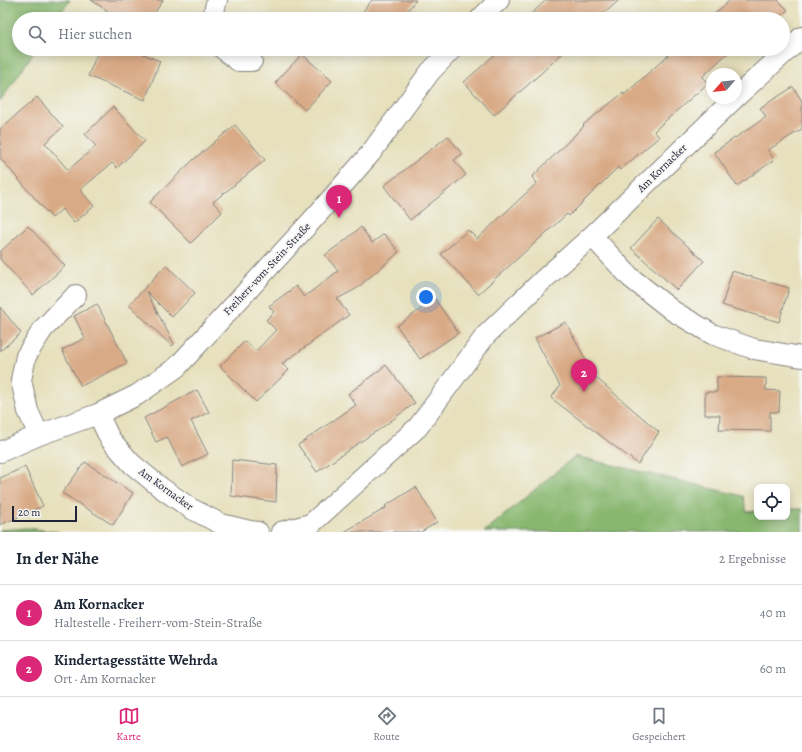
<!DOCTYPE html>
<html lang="de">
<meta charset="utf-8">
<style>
body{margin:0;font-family:Alegreya,serif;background:#f6f6f7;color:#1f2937}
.controls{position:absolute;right:12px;bottom:12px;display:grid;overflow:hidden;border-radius:8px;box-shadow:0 2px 10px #0003}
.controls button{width:36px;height:36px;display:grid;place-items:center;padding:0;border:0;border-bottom:1px solid #e0e1e3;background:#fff;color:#1f2937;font:20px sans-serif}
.compass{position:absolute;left:706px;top:68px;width:36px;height:36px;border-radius:50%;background:#fff;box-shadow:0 2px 10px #0003;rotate:242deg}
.scale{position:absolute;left:12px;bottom:10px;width:65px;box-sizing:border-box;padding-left:4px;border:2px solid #22223b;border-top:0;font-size:11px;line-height:14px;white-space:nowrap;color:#22223b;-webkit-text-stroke:3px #f6f6f2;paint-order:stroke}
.you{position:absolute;left:426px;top:297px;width:14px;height:14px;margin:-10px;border:3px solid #fff;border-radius:50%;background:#1a73e8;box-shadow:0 0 0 6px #1a73e833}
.badge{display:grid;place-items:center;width:26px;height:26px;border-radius:50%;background:#db2777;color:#fff;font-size:13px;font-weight:700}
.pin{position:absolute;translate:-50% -33px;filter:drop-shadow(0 1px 2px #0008)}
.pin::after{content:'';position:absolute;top:21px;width:14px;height:12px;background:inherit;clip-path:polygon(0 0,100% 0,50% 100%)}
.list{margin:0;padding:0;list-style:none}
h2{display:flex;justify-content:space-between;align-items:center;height:52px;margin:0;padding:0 16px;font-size:17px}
h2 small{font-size:13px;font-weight:400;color:#747a83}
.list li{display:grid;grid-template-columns:26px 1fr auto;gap:12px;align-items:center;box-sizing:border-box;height:56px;padding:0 16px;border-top:1px solid #e0e1e3}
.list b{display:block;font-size:15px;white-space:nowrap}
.list p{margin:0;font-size:13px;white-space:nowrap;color:#747a83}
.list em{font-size:13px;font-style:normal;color:#747a83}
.icon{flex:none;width:22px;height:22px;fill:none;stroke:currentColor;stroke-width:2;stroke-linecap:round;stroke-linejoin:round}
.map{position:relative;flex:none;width:802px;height:532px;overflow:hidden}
.search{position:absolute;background:#fff;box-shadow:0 2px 10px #0003;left:12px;right:12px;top:12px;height:44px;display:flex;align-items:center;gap:10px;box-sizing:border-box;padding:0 14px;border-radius:22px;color:#747a83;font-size:15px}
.sheet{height:164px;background:#fff}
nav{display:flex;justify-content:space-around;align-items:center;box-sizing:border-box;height:56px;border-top:1px solid #e0e1e3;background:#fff;font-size:11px;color:#747a83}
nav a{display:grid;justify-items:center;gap:2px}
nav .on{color:#db2777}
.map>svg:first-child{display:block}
</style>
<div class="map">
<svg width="802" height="532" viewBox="0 0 802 532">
<rect width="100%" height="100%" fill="#f6f6f2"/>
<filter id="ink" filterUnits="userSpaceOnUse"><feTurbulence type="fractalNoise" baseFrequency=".025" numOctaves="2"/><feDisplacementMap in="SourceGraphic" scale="8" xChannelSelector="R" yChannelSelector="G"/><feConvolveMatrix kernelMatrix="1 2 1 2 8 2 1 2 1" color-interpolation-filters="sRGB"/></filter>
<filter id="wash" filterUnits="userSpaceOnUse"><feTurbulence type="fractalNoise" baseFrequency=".012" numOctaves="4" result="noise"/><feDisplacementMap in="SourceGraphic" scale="16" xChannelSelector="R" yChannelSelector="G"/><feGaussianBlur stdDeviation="0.9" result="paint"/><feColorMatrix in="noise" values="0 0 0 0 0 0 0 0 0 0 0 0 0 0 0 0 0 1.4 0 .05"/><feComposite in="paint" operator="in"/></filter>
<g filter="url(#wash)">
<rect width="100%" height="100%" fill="#e6e0bc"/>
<path fill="#88b770" stroke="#556c56" d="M 0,0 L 70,0 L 57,19 L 19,19 L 19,49 L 36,49 L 0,102 Z
M 575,456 L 743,496 L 747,512 L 757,511 L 757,517 L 787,517 L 787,509 L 802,509 L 802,532 L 484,532 Z
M 27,528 L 58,532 L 0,532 L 0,530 Z"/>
<g id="blocks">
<path fill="#d9aa86" d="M 91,0 L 163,0 L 151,19 L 120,19 Z
M 372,0 L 416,0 L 401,19 L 357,19 Z
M 546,0 L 619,0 L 598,19 L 526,19 Z
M 730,0 L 778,0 L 788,10 L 778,19 L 709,19 Z
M 99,49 L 131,49 L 160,61 L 145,100 L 88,76 Z
M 501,49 L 567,49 L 539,75 L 494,115 L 464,82 Z
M 675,49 L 732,49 L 702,77 L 708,83 L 654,131 L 659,137 L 620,170 L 618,167 L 569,216 L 567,214 L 478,294 L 441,254 L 468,230 L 477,239 L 537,183 L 532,177 L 584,126 L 583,125 L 623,93 L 624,95 Z
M 302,54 L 332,81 L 305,110 L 275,83 Z
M 793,87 L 802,101 L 802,129 L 768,150 L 774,160 L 737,186 L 714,152 L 766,117 L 760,108 Z
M 37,97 L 63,127 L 45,143 L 68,170 L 96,146 L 85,134 L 113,107 L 145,141 L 117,168 L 112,163 L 80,190 L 94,206 L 74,223 L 62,209 L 52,218 L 0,158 L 0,129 Z
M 235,125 L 265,160 L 213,202 L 222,212 L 191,243 L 150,202 L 193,160 Z
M 448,136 L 462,154 L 454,160 L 466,175 L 410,220 L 384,186 Z
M 658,219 L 704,261 L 677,290 L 631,248 Z
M 28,226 L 65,266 L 33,295 L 0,259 L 0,252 Z
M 361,227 L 372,243 L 384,234 L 399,252 L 356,289 L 337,299 L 349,315 L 282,364 L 289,370 L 256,402 L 220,366 L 245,341 L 256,351 L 276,330 L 266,320 L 274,312 L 269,306 L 296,286 L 304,297 L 338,271 L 325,255 L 343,242 Z
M 166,265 L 195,293 L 172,317 L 146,291 L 174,344 L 172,346 L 129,305 Z
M 732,271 L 789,288 L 779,322 L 722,305 Z
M 435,299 L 458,333 L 420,359 L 397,326 Z
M 97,304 L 127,363 L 81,386 L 62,350 L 85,338 L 74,316 Z
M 0,307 L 21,333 L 0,351 Z
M 566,322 L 594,376 L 659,432 L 638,464 L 551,398 L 560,386 L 535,338 Z
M 386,365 L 415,403 L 376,432 L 376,431 L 317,472 L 298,445 L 356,405 L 348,394 Z
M 717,377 L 766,378 L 766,390 L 780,391 L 779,412 L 770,412 L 770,431 L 719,430 L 720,415 L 705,415 L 705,392 L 717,392 Z
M 197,390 L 209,412 L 191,421 L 208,454 L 182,467 L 167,437 L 156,442 L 144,418 Z
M 232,460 L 277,465 L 276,502 L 231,496 Z
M 85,462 L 133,493 L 113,525 L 62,493 Z
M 25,467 L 43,506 L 0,525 L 0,478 Z
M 416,487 L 437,522 L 421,532 L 344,532 L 386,508 L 385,506 Z"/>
</g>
</g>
<g filter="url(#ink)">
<use href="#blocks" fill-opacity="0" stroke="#84817c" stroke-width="1"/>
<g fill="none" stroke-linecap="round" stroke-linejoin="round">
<g stroke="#84817c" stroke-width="22">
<path id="street" d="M 212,19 L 217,0
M 480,19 L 499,0
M 223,49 L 238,61 L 252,61
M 736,97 L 802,37
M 592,236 L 631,278 L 673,311 L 712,334 L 754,349 L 802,357
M 98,414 L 110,439 L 132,464 L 160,487 L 190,508 L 221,524 L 250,531 L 258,532
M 39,435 L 28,411 L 21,380 L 26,356 L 43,329 L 76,295
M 0,452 L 39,435 L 98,414 L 137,395 L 177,367 L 316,216 L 370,154 L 430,72 L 452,49
M 281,532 L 311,524 L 418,427 L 486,335 L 543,280 L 592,236 L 735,98"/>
</g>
<use href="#street" stroke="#fff" stroke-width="20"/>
</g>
</g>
<g text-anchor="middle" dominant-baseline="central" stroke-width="4" stroke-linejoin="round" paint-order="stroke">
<g font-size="11" fill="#22223b" stroke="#f6f6f2">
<text transform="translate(662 168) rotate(-44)">Am Kornacker</text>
<text transform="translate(267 269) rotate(-47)">Freiherr-vom-Stein-Straße</text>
<text transform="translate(166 489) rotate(36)">Am Kornacker</text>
</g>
</g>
</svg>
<div class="controls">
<button><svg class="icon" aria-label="locate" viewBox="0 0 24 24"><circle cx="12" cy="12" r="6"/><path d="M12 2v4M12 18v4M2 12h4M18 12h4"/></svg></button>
</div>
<svg class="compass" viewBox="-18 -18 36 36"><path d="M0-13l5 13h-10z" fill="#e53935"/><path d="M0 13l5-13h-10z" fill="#747a83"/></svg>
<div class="scale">20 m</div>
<div class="you"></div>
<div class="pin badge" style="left:339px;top:218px">1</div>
<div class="pin badge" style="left:584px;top:392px">2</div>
<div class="search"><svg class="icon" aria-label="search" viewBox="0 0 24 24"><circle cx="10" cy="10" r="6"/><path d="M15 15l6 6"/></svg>Hier suchen</div>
</div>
<section class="sheet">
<h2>In der Nähe<small>2 Ergebnisse</small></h2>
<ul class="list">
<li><span class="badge">1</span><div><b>Am Kornacker</b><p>Haltestelle · Freiherr-vom-Stein-Straße</p></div><em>40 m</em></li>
<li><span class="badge">2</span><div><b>Kindertagesstätte Wehrda</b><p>Ort · Am Kornacker</p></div><em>60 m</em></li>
</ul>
</section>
<nav>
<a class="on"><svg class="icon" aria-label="map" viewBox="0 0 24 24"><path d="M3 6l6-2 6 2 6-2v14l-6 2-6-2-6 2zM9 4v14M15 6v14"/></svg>Karte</a>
<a><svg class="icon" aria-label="directions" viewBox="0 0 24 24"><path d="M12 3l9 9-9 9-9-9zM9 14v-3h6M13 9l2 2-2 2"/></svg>Route</a>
<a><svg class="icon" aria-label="saved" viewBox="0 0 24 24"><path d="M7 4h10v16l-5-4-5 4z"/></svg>Gespeichert</a>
</nav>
